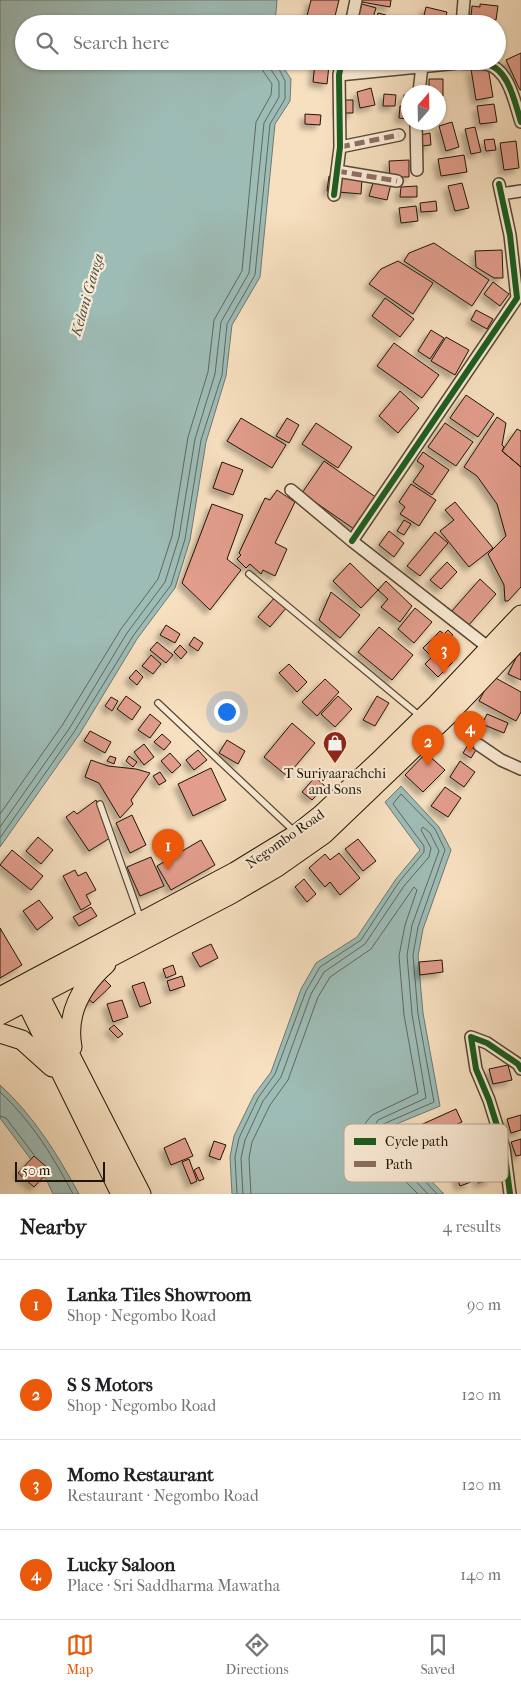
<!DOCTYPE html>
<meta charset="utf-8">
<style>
body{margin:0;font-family:"IM FELL French Canon",serif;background:#f2f2f2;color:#202124}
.compass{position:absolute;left:401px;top:85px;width:45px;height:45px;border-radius:50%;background:#fff;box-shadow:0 1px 4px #0004;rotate:20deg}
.scale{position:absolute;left:15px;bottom:12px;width:90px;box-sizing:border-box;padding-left:5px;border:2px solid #201406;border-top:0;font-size:14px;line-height:18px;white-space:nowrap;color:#201406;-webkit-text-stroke:4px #faebd6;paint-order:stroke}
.you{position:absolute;left:226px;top:711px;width:18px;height:18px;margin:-12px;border:4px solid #fff;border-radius:50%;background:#1a73e8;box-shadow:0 0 0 8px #1a73e833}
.badge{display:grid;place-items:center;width:32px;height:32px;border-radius:50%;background:#ea580c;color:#fff;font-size:16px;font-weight:700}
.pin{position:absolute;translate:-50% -41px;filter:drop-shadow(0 1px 2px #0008)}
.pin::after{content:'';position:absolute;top:26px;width:18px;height:15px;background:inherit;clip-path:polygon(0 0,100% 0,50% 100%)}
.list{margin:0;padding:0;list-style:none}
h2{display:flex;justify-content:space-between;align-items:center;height:65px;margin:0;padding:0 20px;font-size:21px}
h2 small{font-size:16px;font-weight:400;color:#757577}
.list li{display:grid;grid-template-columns:32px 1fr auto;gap:15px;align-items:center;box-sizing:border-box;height:90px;padding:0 20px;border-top:1px solid #e0e0e0}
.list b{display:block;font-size:19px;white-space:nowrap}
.list p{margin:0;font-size:16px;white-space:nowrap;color:#757577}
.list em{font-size:16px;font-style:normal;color:#757577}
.icon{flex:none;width:28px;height:28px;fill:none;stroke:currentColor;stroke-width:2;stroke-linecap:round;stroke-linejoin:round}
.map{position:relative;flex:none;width:521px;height:1194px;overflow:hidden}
.search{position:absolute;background:#fff;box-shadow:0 1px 4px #0004;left:15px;right:15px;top:15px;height:55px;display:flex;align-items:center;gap:12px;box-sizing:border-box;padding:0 18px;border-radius:28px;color:#757577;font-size:19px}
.sheet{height:425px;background:#fff}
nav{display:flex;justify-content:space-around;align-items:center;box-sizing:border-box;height:70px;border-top:1px solid #e0e0e0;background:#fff;font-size:14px;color:#757577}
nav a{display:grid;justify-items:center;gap:2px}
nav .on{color:#ea580c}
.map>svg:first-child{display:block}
</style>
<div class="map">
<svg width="521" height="1194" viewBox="0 0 521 1194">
<defs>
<filter id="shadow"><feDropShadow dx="-4.5" dy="4.5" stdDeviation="2.5" flood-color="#0004"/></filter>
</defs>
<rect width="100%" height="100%" fill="#f7e0c0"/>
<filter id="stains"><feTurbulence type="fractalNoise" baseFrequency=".004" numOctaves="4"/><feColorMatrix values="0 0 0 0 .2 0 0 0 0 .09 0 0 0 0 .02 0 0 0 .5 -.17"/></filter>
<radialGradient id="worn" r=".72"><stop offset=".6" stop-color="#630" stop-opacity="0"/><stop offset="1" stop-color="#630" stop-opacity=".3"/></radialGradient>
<path fill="#9ebcb6" stroke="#6c7970" d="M 0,0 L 277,0 L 275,24 L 24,24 L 24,61 L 279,61 L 291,79 L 290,101 L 275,124 L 260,277 L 232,325 L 226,376 L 206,442 L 190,540 L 175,588 L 137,639 L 79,735 L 0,847 Z
M 401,786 L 439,827 L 451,850 L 423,929 L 418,956 L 423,1013 L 440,1106 L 382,1130 L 444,1194 L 232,1194 L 230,1157 L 234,1136 L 254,1095 L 271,1072 L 301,989 L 316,963 L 357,937 L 396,879 L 420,850 L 385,802 Z
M 0,1085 C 33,1115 58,1155 79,1194 L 53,1194 L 47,1181 L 0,1118 Z"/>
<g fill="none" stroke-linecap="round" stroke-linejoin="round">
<path stroke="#5f685e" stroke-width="1" d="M 0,814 L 63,724 L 121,629 L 158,579 L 172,536 L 188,437 L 208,372 L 214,320 L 242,271 L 256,122 L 271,95 L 272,84 L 263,71 L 262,61
M 0,827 L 69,729 L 127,633 L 165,582 L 179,537 L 195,439 L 215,374 L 221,322 L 249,273 L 264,123 L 279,97 L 279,82 L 270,68 L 269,61
M 0,838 L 74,732 L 133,636 L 171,585 L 185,539 L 201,440 L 222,375 L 227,324 L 255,275 L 270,124 L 285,99 L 285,81 L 275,61
M 0,1092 C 31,1120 54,1158 73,1194
M 0,1116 L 6,1118 L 34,1155
M 237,1194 L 235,1157 L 239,1138 L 258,1098 L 275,1074 L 306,991 L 320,967 L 361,940 L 399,882 L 424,852 L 424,846 L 393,804 L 401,794 L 435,829 L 445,850 L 418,927 L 413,955 L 418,1014 L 434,1102 L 381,1125 L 378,1131 L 437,1194
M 243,1194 L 241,1158 L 245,1140 L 263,1101 L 281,1077 L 311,994 L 324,972 L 365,944 L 404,886 L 429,857 L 431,848 L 421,830 L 423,827 L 430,833 L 439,851 L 412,925 L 407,955 L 412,1014 L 426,1098 L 378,1120 L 372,1131 L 375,1139 L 428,1194
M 251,1194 L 249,1158 L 252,1142 L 270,1105 L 288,1080 L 318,997 L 330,977 L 371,949 L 414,887 L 417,890 L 405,925 L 399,956 L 404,1015 L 418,1093 L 372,1115 L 366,1122 L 364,1131 L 369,1144 L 418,1194"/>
</g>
<path fill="#e29d8c" stroke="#201406" filter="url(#shadow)" d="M 311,0 L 339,0 L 333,24 L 305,24 Z
M 363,0 L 391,0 L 390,7 L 362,2 Z
M 362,4 L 376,8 L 371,24 L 356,22 Z
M 480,4 L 498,6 L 496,20 L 471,17 L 472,6 L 480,7 Z
M 426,7 L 447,12 L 444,24 L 422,24 Z
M 378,13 L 386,15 L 384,24 L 375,24 Z
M 392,17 L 414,22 L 413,24 L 391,24 Z
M 474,20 L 489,20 L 489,24 L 474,24 Z
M 521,53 L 521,90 L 520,90 L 506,60 Z
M 364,61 L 381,61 L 381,66 L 363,64 Z
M 315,63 L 329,65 L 327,84 L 313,82 Z
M 488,67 L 493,97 L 476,100 L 471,69 Z
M 429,79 L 443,79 L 443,96 L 438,96 L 438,92 L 429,92 Z
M 371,88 L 375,105 L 360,108 L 357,92 Z
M 384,94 L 396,95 L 395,106 L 383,106 Z
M 404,95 L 408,95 L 408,103 L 403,103 Z
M 340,100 L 353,100 L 353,113 L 340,113 Z
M 494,104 L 497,122 L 480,124 L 477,106 Z
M 400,106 L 408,107 L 408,119 L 399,118 Z
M 305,114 L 321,115 L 320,125 L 305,124 Z
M 452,122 L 459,147 L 446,151 L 439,126 Z
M 475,127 L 481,152 L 471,154 L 465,129 Z
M 430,133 L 431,145 L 421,146 L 420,135 Z
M 494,139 L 496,150 L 486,151 L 484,140 Z
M 516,141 L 519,168 L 504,170 L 500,143 Z
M 464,155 L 467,172 L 441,176 L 438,159 Z
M 409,160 L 409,177 L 390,177 L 389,161 Z
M 329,176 L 362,178 L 361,194 L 327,191 Z
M 374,180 L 391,184 L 387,200 L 369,196 Z
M 462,183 L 469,208 L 455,211 L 448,186 Z
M 417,186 L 417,197 L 400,197 L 401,187 Z
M 436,201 L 437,211 L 421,212 L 420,203 Z
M 416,206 L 418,221 L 401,223 L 399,208 Z
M 434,243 L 489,280 L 472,306 L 404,261 L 409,253 Z
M 502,250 L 503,278 L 494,278 L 476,267 L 475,251 Z
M 398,261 L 433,283 L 413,314 L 369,284 L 381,269 Z
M 493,282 L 509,294 L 500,306 L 484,294 Z
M 385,298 L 414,319 L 400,337 L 372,316 Z
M 476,310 L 493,319 L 487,329 L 471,320 Z
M 431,330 L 444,338 L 430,359 L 418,351 Z
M 446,337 L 469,350 L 455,375 L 431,361 Z
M 394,343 L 439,375 L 422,398 L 377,366 Z
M 400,391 L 419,408 L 398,433 L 379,416 Z
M 466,395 L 494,414 L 478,437 L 450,418 Z
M 497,417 L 506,423 L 502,445 L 504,447 L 502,451 L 521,467 L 521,587 L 508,601 L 505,601 L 504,585 L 488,554 L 506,536 L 497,504 L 477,476 L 464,467 Z
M 241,418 L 286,445 L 272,468 L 227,441 Z
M 287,418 L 299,425 L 289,443 L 276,436 Z
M 316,423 L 352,447 L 338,468 L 302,444 Z
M 445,423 L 473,442 L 456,466 L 428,447 Z
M 517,429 L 521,431 L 521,467 L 502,451 Z
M 423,452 L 449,470 L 432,495 L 413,482 L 424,466 L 417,461 Z
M 324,461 L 377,498 L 354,529 L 302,493 Z
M 222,462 L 243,470 L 233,495 L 213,488 Z
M 411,484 L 436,500 L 419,526 L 400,514 L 405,507 L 399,502 Z
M 277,490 L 295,502 L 275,543 L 287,549 L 275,576 L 263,570 L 261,574 L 250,564 L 246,568 L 237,559 L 241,555 L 239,553 L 265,498 L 270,500 Z
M 455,502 L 493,548 L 469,567 L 440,531 L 454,520 L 445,510 Z
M 212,504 L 243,515 L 227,559 L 241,570 L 210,610 L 182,583 Z
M 404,520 L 411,524 L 404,535 L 397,531 Z
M 389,531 L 404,543 L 394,557 L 379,545 Z
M 435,532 L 448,543 L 420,576 L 407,566 Z
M 447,562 L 457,572 L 441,589 L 430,580 Z
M 350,563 L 378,590 L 361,608 L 333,581 Z
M 480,579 L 496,594 L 467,627 L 451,612 Z
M 386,581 L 412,606 L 400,622 L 381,607 L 388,599 L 378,590 Z
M 331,592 L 360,615 L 340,638 L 319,620 Z
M 275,597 L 287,607 L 270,627 L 258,617 Z
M 415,608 L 432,622 L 414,643 L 398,629 Z
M 166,625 L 180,634 L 175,643 L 160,635 Z
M 379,627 L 413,655 L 392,680 L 358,652 Z
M 448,630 L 453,635 L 449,640 L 451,642 L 442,651 L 453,662 L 438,677 L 425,664 L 432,657 L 423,648 L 440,631 L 444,634 Z
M 194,637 L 203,643 L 198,651 L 189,645 Z
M 157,642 L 173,655 L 166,663 L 150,650 Z
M 180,645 L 187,652 L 181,659 L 174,652 Z
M 518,654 L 521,655 L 521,680 L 508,674 Z
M 151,655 L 161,664 L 153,674 L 142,666 Z
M 289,664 L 307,682 L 297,692 L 279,673 Z
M 136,670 L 143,677 L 137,685 L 129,678 Z
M 492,676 L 521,692 L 521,712 L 516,721 L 479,701 Z
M 325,679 L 339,692 L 317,716 L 302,702 Z
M 126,696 L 141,707 L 132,720 L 117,709 Z
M 338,696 L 352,709 L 335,727 L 321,714 Z
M 377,696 L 389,703 L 375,726 L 363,720 Z
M 111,697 L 118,701 L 112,711 L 105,706 Z
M 150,714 L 161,723 L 150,738 L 138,730 Z
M 487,714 L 508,723 L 504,733 L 482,724 Z
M 292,723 L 315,743 L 287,776 L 264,757 Z
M 90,731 L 111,742 L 105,753 L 84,741 Z
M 162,734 L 171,742 L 164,750 L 154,742 Z
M 227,740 L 245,751 L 238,764 L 219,753 Z
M 144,744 L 154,757 L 144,765 L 134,752 Z
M 468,745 L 476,750 L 471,758 L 463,753 Z
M 198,750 L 207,760 L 194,770 L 186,760 Z
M 170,753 L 181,765 L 172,773 L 161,761 Z
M 426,753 L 445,770 L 423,792 L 405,775 Z
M 110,756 L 116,758 L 114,764 L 107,761 Z
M 129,756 L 137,762 L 133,767 L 126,761 Z
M 91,760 L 108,766 L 136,769 L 150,773 L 131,800 L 133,804 L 120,818 L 99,783 L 85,777 Z
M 460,761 L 475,772 L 464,787 L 450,777 Z
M 211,768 L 226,800 L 193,816 L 178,784 Z
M 160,772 L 166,781 L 159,785 L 153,776 Z
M 315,777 L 325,786 L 312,800 L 302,792 Z
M 445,787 L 461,798 L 448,817 L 431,806 Z
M 96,800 L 110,838 L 89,851 L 66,817 L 74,811 L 77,814 Z
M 132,815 L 146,845 L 130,853 L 116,823 Z
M 38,837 L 53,850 L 41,864 L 26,851 Z
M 358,839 L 376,861 L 363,871 L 345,849 Z
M 201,840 L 215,865 L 171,890 L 157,866 Z
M 12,850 L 43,876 L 31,890 L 0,865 Z
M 339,853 L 360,878 L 340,895 L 330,882 L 325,887 L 309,868 L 325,854 L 330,860 Z
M 151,857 L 164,886 L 140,896 L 127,867 Z
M 75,870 L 78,876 L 86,872 L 96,890 L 86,895 L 91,904 L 81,910 L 63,876 Z
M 304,879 L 316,894 L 307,902 L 295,887 Z
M 39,900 L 53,918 L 37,930 L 23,911 Z
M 91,907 L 97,916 L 79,926 L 73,917 Z
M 0,928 L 22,965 L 0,978 Z
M 211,944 L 218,958 L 200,967 L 192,953 Z
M 442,960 L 443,972 L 420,975 L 419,962 Z
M 173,965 L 176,974 L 166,978 L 163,969 Z
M 182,976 L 185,986 L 170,991 L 167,981 Z
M 103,978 L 111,986 L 93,1003 L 85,996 Z
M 144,982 L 151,1003 L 140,1007 L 132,986 Z
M 122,1000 L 128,1017 L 113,1022 L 107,1004 Z
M 114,1025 L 123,1034 L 118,1038 L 109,1029 Z
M 508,1065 L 512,1080 L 493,1084 L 489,1069 Z
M 456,1109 L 462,1122 L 412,1145 L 405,1132 Z
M 521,1115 L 521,1130 L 511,1133 L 507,1119 Z
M 185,1138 L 193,1156 L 171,1165 L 164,1148 Z
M 521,1139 L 521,1155 L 516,1156 L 511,1142 Z
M 214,1141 L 226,1145 L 220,1160 L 209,1156 Z
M 34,1156 L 50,1170 L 34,1187 L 18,1173 Z
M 189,1159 L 197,1181 L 191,1184 L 182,1162 Z
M 488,1163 L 491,1180 L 478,1183 L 475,1166 Z
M 199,1167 L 204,1179 L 199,1181 L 194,1170 Z
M 467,1170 L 471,1182 L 460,1186 L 456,1175 Z"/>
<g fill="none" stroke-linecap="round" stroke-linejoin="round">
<g stroke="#564734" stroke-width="8">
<path id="service" d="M 249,574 L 421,717
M 158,703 L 295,832
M 100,804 L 141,920"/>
</g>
<g stroke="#564734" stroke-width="14">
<path id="minor" d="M 351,24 L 356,0
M 462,24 L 464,0
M 459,63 C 467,64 477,63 486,64 C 509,68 515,104 521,122
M 339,75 L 459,63 L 459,61
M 419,92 L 422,66
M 416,122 L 417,170
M 340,147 L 399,135
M 337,171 L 397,181
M 501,194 L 521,191
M 334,195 L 340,147 L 339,75 L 342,61
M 291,490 L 352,541 L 489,648
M 352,541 L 517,298 L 510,235 L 499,184
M 479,745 L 501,760 L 521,769
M 510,1194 L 504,1148 L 489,1100 L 476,1069 L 471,1037 L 487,1043 L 518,1064 L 521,1069"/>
</g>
<g stroke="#201406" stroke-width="21">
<path id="trunk" d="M 34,985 L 141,1194
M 21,991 L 121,1194
M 0,997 L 235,872 L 297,834 L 321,815 L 378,762 L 436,705 L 521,615
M 0,1015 L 231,894 L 277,867 L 324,834 L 447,716 L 521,638
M 0,1033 L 22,1040 L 52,1067
M 72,1047 C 66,1014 81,986 106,964"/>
</g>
<use href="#service" stroke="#faebd6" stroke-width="5.5"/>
<use href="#minor" stroke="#faebd6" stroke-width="11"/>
<use href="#trunk" stroke="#f7e0c0" stroke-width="19"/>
<path stroke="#8d6e63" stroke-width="5" stroke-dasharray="10 5" stroke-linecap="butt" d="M 340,147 L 399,135
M 337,171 L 397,181"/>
<g stroke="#faebd6" stroke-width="9">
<path id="cycleway" d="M 459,63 C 467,64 477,63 486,64 C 509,68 515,104 521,122
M 334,195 L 340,147 L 339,75 L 342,61
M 352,541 L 517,298 L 510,235 L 499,184
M 510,1194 L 504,1148 L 489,1100 L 476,1069 L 471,1037 L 487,1043 L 518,1064 L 521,1069"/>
</g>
<use href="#cycleway" stroke="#1b5e20" stroke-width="6"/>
</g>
<defs>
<g id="shop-pin" transform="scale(1.25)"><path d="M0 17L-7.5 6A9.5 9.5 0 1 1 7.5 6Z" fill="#8f2418" stroke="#faebd6"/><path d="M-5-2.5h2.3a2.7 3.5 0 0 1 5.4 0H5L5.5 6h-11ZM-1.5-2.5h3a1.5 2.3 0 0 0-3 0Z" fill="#fff"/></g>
</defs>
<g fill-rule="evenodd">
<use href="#shop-pin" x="335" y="743"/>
</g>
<g text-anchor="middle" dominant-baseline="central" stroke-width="4.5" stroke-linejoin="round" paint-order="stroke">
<g font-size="14" fill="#201406" stroke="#faebd6">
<text x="335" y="773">T Suriyaarachchi<tspan x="335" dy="16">and Sons</tspan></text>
</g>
<g font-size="14" fill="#201406" stroke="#faebd6">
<text transform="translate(285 839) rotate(-35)">Negombo Road</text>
</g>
<g font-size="15" font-style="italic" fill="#4c4f44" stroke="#faebd6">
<text transform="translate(87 295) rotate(-74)">Kelani Ganga</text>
</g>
</g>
<rect x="344" y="1124" width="164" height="58" rx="8" fill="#faebd6" stroke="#b9aa98" stroke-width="1"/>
<rect x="354" y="1138" width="22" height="7" fill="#1b5e20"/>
<rect x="354" y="1161" width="22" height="6" fill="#8d6e63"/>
<g font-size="14" fill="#201406">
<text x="385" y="1146">Cycle path</text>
<text x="385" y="1169">Path</text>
</g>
<rect width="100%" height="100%" filter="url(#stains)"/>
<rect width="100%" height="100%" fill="url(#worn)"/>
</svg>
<svg class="compass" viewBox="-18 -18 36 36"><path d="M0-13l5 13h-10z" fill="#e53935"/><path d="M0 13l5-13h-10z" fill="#757577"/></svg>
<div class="scale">50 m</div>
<div class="you"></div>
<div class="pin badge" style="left:168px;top:870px">1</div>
<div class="pin badge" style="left:428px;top:766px">2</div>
<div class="pin badge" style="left:444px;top:674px">3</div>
<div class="pin badge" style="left:470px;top:752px">4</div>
<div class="search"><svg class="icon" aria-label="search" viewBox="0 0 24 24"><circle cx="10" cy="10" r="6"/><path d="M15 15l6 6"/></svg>Search here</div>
</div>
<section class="sheet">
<h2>Nearby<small>4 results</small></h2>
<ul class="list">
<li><span class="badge">1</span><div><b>Lanka Tiles Showroom</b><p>Shop · Negombo Road</p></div><em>90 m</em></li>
<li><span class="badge">2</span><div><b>S S Motors</b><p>Shop · Negombo Road</p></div><em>120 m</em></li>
<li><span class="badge">3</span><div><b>Momo Restaurant</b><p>Restaurant · Negombo Road</p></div><em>120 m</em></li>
<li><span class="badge">4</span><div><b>Lucky Saloon</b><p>Place · Sri Saddharma Mawatha</p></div><em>140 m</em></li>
</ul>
</section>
<nav>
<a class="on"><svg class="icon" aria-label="map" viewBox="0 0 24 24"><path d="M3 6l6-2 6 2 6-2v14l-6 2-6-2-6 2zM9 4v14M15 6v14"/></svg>Map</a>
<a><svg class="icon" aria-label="directions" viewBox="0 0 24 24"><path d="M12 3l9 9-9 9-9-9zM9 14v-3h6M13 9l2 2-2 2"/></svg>Directions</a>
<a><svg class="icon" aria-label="saved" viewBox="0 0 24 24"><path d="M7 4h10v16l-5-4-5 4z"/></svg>Saved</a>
</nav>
